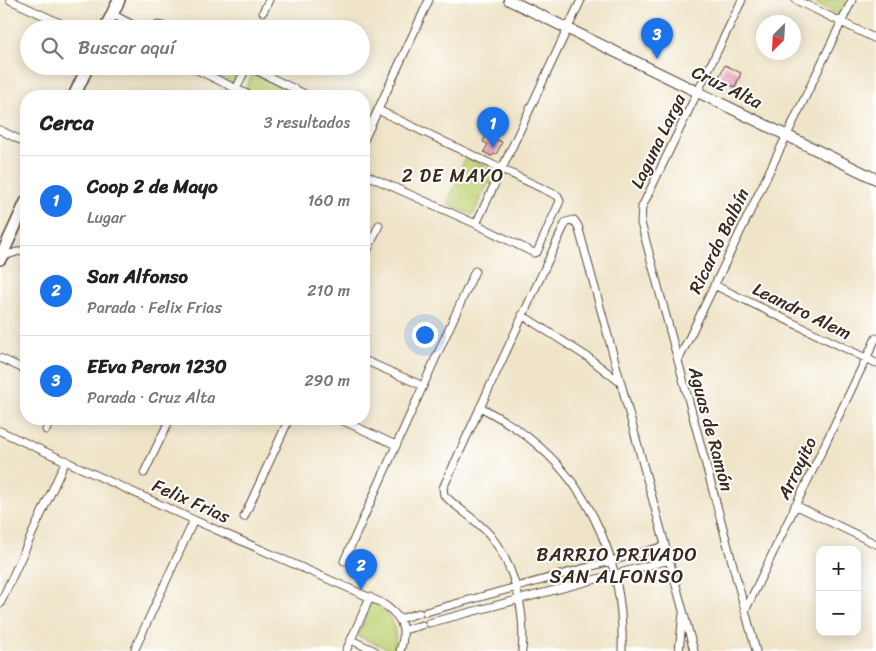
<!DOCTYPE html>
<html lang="es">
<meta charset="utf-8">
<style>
body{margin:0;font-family:Sriracha,sans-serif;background:#f6f6f6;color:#222}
.controls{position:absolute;right:15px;bottom:15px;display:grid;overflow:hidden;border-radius:10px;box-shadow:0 2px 12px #0003}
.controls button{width:45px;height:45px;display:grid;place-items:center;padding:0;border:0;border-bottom:1px solid #e0e0e0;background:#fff;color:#222;font:25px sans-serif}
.compass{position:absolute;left:756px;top:15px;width:45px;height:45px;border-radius:50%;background:#fff;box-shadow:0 2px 12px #0003;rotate:204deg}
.you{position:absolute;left:424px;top:334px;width:18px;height:18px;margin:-12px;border:4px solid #fff;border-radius:50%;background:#1a73e8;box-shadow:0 0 0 8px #1a73e833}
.badge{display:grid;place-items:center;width:32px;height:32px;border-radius:50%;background:#1a73e8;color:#fff;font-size:16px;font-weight:700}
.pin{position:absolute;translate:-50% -41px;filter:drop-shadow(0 1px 2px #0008)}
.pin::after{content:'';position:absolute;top:26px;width:18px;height:15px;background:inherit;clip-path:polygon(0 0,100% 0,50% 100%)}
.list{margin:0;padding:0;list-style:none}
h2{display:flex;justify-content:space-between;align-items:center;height:65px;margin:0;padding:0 20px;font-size:21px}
h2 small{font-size:16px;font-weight:400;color:#767676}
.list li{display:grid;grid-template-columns:32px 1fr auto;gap:15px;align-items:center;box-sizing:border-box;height:90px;padding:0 20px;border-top:1px solid #e0e0e0}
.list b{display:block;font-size:19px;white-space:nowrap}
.list p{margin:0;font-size:16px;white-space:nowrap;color:#767676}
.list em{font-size:16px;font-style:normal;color:#767676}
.icon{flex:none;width:28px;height:28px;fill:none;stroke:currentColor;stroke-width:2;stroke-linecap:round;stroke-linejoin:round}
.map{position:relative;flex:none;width:876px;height:651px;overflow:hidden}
.search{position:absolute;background:#fff;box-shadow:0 2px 12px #0003;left:20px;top:20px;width:350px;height:55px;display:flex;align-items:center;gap:12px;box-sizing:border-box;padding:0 18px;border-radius:28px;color:#767676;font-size:19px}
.panel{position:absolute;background:#fff;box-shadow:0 2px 12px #0003;left:20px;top:90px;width:350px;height:335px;border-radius:20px}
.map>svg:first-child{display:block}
</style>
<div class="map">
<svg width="876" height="651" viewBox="0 0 876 651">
<rect width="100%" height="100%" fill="#fff"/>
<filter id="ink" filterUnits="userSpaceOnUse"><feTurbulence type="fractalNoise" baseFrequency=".02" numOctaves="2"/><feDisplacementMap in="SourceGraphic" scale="10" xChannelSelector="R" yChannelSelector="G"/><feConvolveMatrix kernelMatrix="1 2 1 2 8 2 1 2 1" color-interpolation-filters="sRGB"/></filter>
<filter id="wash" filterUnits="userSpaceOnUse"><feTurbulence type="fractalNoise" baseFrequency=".0096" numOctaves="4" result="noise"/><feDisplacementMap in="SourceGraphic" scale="20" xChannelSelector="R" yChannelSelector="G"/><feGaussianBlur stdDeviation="1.12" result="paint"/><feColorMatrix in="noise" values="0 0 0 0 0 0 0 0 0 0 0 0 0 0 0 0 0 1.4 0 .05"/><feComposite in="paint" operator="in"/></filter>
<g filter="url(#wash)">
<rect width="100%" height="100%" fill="#efe4c8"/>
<path fill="#bfd376" stroke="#7d7e4a" d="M 808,0 L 846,0 L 839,14 Z
M 197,66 L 234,66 L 242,70 L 234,85 Z
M 253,73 L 301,96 L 256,96 L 245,91 Z
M 466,157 L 489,168 L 495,175 L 491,184 L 488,183 L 473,215 L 447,203 L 462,172 L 460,170 Z
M 372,602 C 393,617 398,626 394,651 L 358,636 Z"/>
<g id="blocks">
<path fill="#e7a4bd" d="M 725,65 L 741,73 L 735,87 L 718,79 Z
M 486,135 L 502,142 L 497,153 L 491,156 L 484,152 L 488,144 L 483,142 Z"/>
</g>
</g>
<g filter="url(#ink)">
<use href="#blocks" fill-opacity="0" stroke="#564638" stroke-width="1"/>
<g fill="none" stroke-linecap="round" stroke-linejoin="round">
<g stroke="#564638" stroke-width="9">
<path id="minor" d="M 10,0 L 73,29
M 742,0 L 642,207 L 641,223 L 756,651
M 796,0 L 876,39
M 263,12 L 269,0
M 112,14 L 141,29
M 149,29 C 156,23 162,25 169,29
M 189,66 L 251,96
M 247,66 L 309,96
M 236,89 L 247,66
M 0,130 L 26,143
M 364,140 L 429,0
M 364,174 L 476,224 L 534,253 L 537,252 L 560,201 L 558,196 L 378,110
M 476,224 L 581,0
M 1,257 L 26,249
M 364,258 L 379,225
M 714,285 L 876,363
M 522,315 L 589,358 L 621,383
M 0,358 L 26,370
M 364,360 L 423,386
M 678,361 L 852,0
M 480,407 C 497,416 514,426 529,438 C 594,489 625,569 622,651
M 339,419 L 396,445
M 46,430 L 51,419
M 0,431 L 194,520 L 380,602 C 401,615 408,627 400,651
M 144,473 L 170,419
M 795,505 L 876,544
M 244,517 L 289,419
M 344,561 L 475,271
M 0,604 L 66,460
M 745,611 L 876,338
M 426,612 L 665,546
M 399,619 L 419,613
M 429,623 L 669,560
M 404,630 L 422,625
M 351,640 L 375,651
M 134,651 L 194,520
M 346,651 L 370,597
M 522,651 C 526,611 515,567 490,535 C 476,519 458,509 444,495 L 443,488 L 566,222 L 574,220 L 578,226 L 694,651
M 679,651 L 683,614"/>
</g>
<g stroke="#564638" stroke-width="12">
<path id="secondary" d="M 509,0 L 876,179"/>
</g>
<g stroke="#564638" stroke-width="14">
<path id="primary" d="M 105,29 L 119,0
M 74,96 L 88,66
M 0,259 L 26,202"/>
</g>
<use href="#minor" stroke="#fff" stroke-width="7"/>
<use href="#secondary" stroke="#fff" stroke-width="10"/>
<use href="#primary" stroke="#fff" stroke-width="11"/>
</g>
</g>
<g text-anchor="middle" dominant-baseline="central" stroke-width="4" stroke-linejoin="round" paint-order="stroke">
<g font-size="18" fill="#3b2a1e" stroke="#fff">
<text transform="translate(727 87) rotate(26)">Cruz Alta</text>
<text transform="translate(658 141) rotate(-64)">Laguna Larga</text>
<text transform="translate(719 241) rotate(-64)">Ricardo Balbín</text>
<text transform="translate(802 311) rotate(26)">Leandro Alem</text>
<text transform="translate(711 429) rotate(75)">Aguas de Ramón</text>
<text transform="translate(797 468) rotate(-64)">Arroyito</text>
<text transform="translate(191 501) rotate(24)">Felix Frias</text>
</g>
<g font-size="19" letter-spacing="1" fill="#3b2a1e" stroke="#fff">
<text x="453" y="175">2 DE MAYO</text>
<text x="617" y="554">BARRIO PRIVADO<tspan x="617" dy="22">SAN ALFONSO</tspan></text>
</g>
</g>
</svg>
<div class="controls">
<button>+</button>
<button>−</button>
</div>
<svg class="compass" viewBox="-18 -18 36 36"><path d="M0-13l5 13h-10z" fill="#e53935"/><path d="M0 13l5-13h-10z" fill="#767676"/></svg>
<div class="you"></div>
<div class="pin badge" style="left:493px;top:148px">1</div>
<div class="pin badge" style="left:361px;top:590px">2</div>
<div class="pin badge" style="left:657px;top:59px">3</div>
<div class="search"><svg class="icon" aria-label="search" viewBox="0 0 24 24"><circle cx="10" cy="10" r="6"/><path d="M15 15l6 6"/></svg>Buscar aquí</div>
<section class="panel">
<h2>Cerca<small>3 resultados</small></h2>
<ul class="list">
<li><span class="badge">1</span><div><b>Coop 2 de Mayo</b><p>Lugar</p></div><em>160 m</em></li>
<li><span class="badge">2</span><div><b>San Alfonso</b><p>Parada · Felix Frias</p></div><em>210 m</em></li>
<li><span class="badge">3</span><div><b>EEva Peron 1230</b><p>Parada · Cruz Alta</p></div><em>290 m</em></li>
</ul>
</section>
</div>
